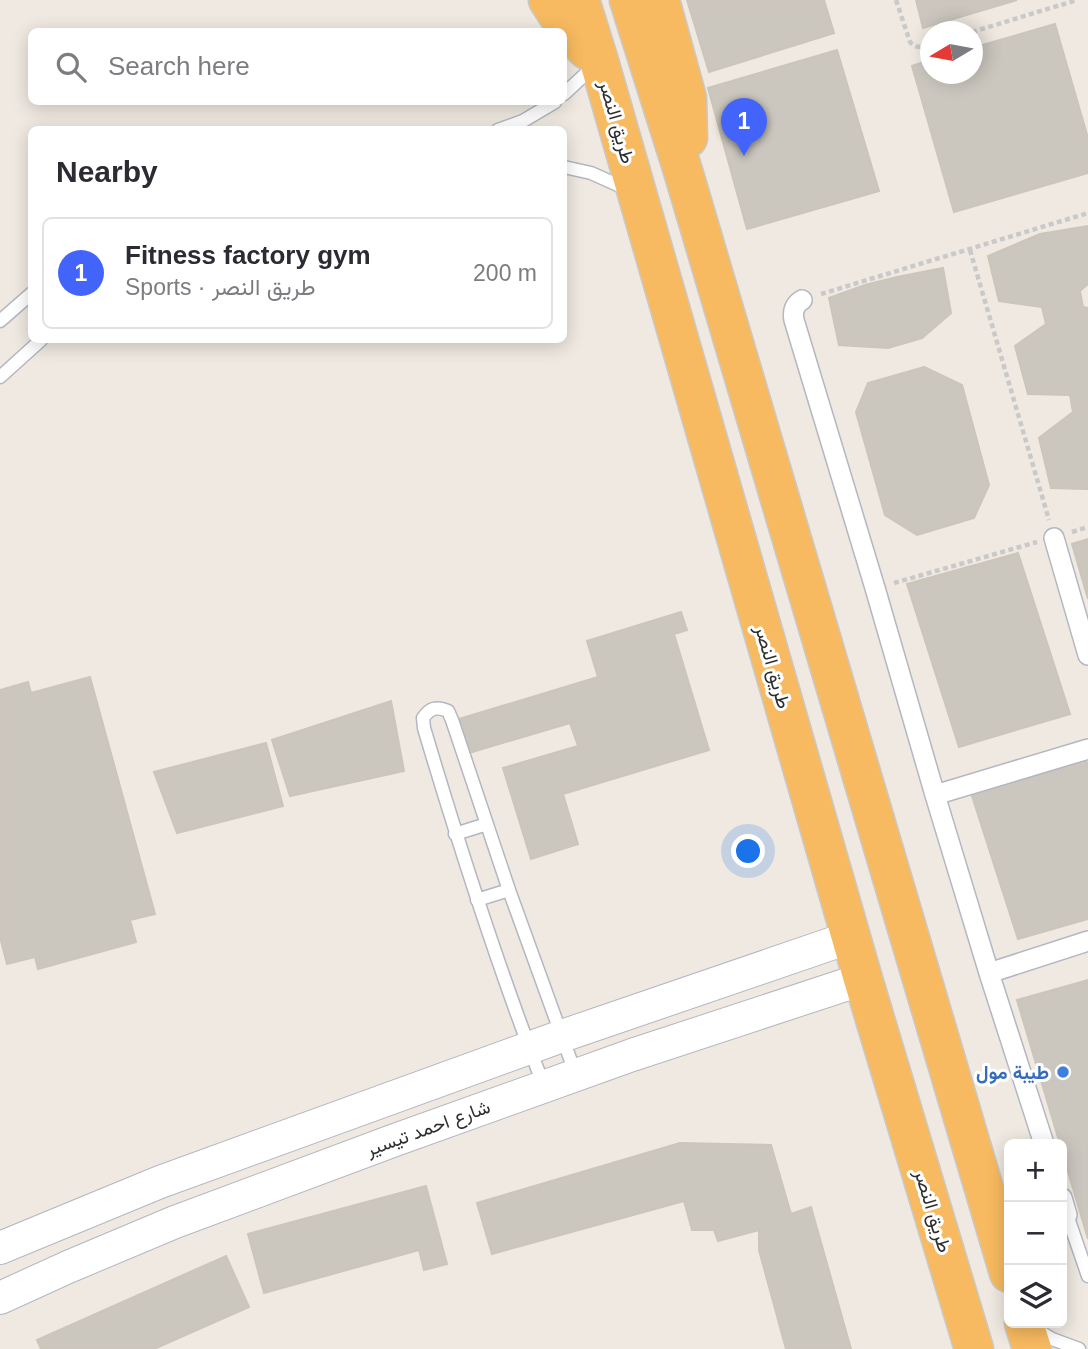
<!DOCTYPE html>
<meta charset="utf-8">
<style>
body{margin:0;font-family:Arial,Vazirmatn,sans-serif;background:#f2f2f3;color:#2b2b33}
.controls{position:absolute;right:21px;bottom:21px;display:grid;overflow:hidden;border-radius:10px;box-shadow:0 4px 18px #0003}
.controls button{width:63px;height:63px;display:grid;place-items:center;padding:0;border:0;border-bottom:2px solid #e1e1e2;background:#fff;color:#2b2b33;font:35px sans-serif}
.compass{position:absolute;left:920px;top:21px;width:63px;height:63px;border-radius:50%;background:#fff;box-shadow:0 4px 18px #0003;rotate:260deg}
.you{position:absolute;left:749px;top:852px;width:24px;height:24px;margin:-18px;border:5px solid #fff;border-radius:50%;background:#1a73e8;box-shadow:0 0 0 10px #1a73e833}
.badge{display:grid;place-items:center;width:46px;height:46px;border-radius:50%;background:#4264fb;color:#fff;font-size:23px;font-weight:700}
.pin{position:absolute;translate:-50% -58px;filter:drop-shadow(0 2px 4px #0008)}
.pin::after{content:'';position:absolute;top:37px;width:24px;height:21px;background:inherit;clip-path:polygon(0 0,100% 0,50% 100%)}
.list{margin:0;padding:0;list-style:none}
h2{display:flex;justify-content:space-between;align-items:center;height:91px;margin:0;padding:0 28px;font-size:30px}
h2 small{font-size:23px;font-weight:400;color:#7c7c81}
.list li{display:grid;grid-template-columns:46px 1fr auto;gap:21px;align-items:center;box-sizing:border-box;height:112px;margin:0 14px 14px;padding:0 14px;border:2px solid #e1e1e2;border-radius:10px}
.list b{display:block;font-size:26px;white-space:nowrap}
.list p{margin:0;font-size:23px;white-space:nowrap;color:#7c7c81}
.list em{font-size:23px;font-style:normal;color:#7c7c81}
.icon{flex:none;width:38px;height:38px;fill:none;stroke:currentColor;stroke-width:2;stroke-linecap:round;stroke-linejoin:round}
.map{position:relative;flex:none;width:1088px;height:1349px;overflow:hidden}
.search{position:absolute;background:#fff;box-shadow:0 4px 18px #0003;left:28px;top:28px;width:539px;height:77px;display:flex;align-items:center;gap:18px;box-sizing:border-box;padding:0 24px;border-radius:10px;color:#7c7c81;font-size:26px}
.panel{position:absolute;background:#fff;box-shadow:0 4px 18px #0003;left:28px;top:126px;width:539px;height:217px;border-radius:10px}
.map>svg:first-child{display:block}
</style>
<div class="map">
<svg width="1088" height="1349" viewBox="0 0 1088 1349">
<rect width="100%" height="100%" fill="#efe9e1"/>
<path fill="#cbc7bf" stroke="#cbc5ba" stroke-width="2" d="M 687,0 L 824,0 L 834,33 L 709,72 Z
M 916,0 L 1017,0 L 923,28 Z
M 1055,24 L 1088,138 L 1088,173 L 954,212 L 912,66 L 930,60 L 930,74 L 972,74 L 972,48 Z
M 837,50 L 879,191 L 747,229 L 708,88 Z
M 1088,226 L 1088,284 L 1080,291 L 1083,307 L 1088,308 L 1088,489 L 1051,488 L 1039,438 L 1073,412 L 1070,395 L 1028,394 L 1015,346 L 1046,324 L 1042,307 L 999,301 L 988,256 L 1040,234 Z
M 943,268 L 951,313 L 922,338 L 888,348 L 839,345 L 829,298 L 865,285 L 897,277 Z
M 924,367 L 962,385 L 989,485 L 974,518 L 917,535 L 885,515 L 856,412 L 868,383 Z
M 1088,539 L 1088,599 L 1072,544 Z
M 1018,553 L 1070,714 L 959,747 L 907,584 Z
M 681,612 L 687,630 L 674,634 L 709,750 L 563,794 L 578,844 L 531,859 L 503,768 L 578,746 L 570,723 L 469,753 L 459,719 L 598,677 L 587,641 Z
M 90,677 L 155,914 L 130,920 L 136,942 L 38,969 L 35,957 L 7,964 L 0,937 L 0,690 L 28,682 L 31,693 Z
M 391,701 L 404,771 L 290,796 L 272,740 Z
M 266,743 L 283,806 L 177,833 L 154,772 Z
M 1086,759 L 1088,767 L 1088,919 L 1018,939 L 971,793 Z
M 1088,980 L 1088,1239 L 1062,1151 L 1062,1144 L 1060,1144 L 1017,1000 Z
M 680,1143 L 771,1145 L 791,1214 L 811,1207 L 851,1349 L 786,1349 L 759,1250 L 759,1230 L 718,1241 L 714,1230 L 692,1230 L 684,1201 L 492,1254 L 477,1203 Z
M 426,1186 L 447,1264 L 424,1270 L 419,1250 L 264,1293 L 248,1234 Z
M 226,1256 L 249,1307 L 154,1349 L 41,1349 L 37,1340 Z"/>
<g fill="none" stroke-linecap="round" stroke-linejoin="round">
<g stroke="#b4b7c1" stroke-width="15">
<path id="service" d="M 564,94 L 594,66
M 498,130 L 523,121 L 555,102
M 564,167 L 591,173 L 629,190
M 0,321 L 32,293
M 0,377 L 41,340
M 455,834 L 487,824
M 477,900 L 509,890
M 544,1086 C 498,968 460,849 424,728 L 423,718 C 430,708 436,706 448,711 L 452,720 L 509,890 L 576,1075
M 1067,1215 L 1088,1276
M 1035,1329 L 1052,1339 L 1079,1349"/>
</g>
<g stroke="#b4b7c1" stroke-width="22">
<path id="pedestrian" d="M 802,300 C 795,304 792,311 794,320 L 875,588 L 935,795 L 989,973 L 1044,1144
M 1054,538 L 1088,655
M 935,795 L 1088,749
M 989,973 L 1088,941
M 1062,1198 L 1067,1215"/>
</g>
<g stroke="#b4b7c1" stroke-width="34">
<path id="tertiary" d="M 0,1248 L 160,1182 L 562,1036 L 851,937
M 0,1298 L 68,1267 L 175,1222 L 395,1140 L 632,1055 L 863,979"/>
</g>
<g stroke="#c9c9c9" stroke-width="41">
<path id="trunk" d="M 548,0 L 569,32 L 587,50
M 580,0 L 599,61 L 863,979 L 974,1349
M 629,0 L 683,171 L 1009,1273
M 660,0 L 687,98 L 688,138
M 1024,1323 L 1032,1349"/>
</g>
<path stroke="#c9c9c9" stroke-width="4.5" stroke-dasharray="5 3.5" stroke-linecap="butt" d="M 896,0 L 910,42 C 916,49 922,47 930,44
M 972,32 L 1077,0
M 970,250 L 1049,520
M 821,294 L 1088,213
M 1072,532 L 1088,527
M 894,583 L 1037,542"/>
<use href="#service" stroke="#fff" stroke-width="12"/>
<use href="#pedestrian" stroke="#fff" stroke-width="19"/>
<use href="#tertiary" stroke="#fff" stroke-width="32"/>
<use href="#trunk" stroke="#f8ba60" stroke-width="38"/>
</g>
<circle fill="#3f7fe0" stroke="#fff" stroke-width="2.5" cx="1063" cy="1072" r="7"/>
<g text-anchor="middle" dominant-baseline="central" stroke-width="6" stroke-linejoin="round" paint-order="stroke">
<g font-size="19" fill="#2e2e2e" stroke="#fff">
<text transform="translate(617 122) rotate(74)">طريق النصر</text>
<text transform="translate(773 667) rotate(74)">طريق النصر</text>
<text transform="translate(428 1128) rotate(-20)">شارع احمد تيسير</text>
<text transform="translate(933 1211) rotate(73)">طريق النصر</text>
</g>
<g font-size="19" font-weight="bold" fill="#366cbe" stroke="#fff" text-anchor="end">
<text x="1049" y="1072">طيبة مول</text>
</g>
</g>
</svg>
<div class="controls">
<button>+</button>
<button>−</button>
<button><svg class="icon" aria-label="layers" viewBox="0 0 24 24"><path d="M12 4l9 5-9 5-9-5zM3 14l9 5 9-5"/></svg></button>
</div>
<svg class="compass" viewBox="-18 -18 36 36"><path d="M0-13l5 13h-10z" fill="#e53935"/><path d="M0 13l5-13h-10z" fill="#7c7c81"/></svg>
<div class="you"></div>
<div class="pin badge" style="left:744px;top:156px">1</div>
<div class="search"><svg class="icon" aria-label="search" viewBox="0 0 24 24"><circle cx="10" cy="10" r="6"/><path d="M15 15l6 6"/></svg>Search here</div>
<section class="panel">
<h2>Nearby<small></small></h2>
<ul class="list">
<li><span class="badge">1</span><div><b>Fitness factory gym</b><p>Sports · طريق النصر</p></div><em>200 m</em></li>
</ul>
</section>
</div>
